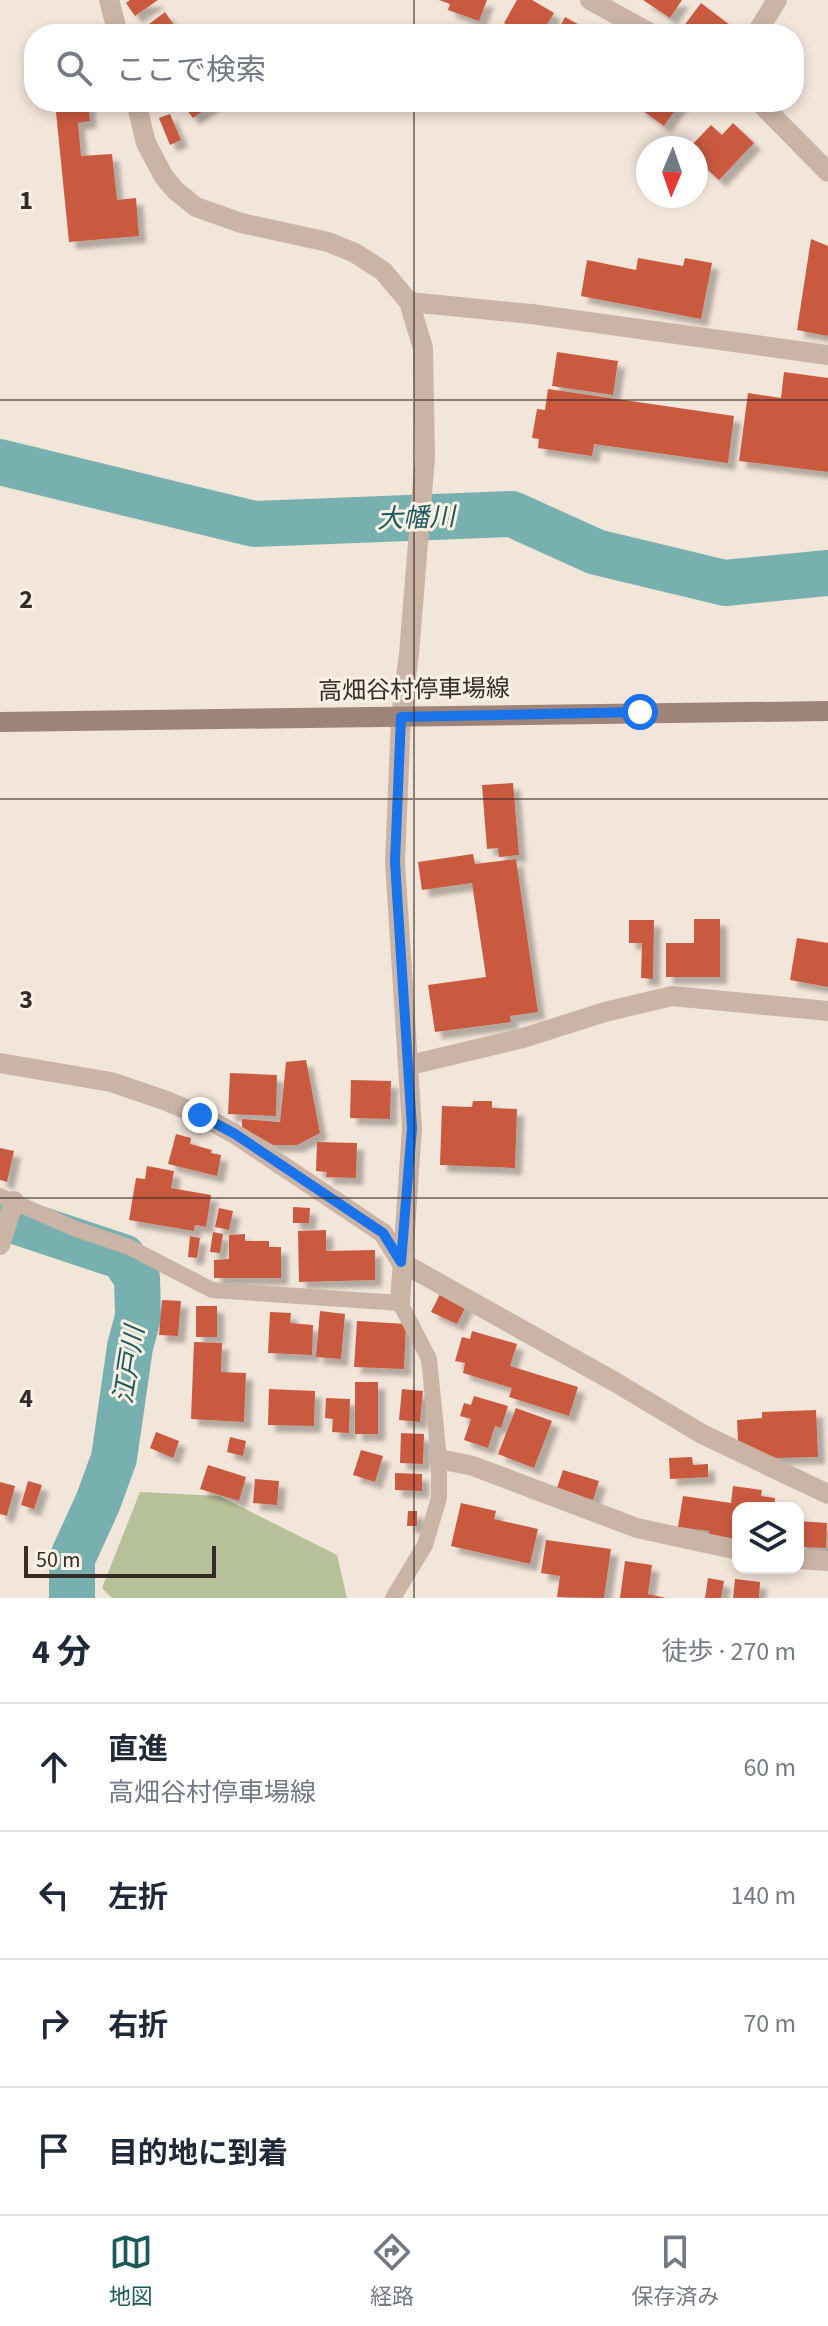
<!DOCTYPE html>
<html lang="ja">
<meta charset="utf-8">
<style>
body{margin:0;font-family:"Source Sans 3","Noto Sans JP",sans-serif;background:#f2f2f3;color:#1f2937}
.controls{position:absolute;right:24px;bottom:24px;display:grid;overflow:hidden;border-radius:16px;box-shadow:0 4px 12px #0003}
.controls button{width:72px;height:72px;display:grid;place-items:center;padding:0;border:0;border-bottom:2px solid #e0e1e3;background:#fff;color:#1f2937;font:40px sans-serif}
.compass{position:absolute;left:636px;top:136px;width:72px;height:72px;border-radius:50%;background:#fff;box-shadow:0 4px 12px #0003;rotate:182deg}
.scale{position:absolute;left:24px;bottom:20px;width:192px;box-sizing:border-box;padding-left:8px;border:4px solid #362b27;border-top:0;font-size:22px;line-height:28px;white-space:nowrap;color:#362b27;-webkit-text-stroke:6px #faf0e6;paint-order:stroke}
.stop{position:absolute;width:24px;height:24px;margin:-18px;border:6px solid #1a73e8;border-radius:50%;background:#fff}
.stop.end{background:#1a73e8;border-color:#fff;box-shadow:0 2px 8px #0008}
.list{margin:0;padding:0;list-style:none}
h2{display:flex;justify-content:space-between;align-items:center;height:104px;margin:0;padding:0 32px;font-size:34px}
h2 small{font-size:26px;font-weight:400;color:#747a83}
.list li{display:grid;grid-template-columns:52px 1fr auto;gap:24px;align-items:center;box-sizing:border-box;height:128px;padding:0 32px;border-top:2px solid #e0e1e3}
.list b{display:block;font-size:30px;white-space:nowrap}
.list p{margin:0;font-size:26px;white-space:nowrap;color:#747a83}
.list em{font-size:26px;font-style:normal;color:#747a83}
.icon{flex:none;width:44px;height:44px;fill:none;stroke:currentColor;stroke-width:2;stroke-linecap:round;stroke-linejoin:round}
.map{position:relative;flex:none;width:828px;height:1598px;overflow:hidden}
.search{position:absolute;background:#fff;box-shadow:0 4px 12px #0003;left:24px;right:24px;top:24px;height:88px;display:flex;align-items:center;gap:20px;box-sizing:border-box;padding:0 28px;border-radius:32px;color:#747a83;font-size:30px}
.sheet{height:616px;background:#fff}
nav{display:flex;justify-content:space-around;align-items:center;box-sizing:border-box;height:112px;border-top:2px solid #e0e1e3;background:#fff;font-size:22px;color:#747a83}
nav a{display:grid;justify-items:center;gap:4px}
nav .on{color:#1b5858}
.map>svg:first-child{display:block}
</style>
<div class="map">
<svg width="828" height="1598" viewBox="0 0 828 1598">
<defs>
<filter id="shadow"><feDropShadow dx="7" dy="7" stdDeviation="2" flood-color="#0004"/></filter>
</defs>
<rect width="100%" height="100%" fill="#f2e5da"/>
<path fill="#b6c199" d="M 140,1492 L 219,1496 L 337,1555 L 347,1598 L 112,1598 L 102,1588 Z"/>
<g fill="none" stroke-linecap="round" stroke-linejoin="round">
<path stroke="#78b0af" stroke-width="46" d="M 0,462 L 254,524 L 512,514 L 596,552 L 725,583 L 828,573
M 0,1216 L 123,1257 L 137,1278 L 138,1317 L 130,1347 L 114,1458 L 98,1502 L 72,1559 L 72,1598"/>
</g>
<path fill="#c95a41" filter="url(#shadow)" d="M 130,0 L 158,0 L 135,16 L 126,3 Z
M 439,0 L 487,0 L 479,21 L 448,10 L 450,4 Z
M 517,0 L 532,0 L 554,13 L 541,34 L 522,34 L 504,23 Z
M 643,0 L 682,0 L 670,18 Z
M 701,3 L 735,29 L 731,34 L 693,34 L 683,27 Z
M 165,12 L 178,31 L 174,34 L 151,34 L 145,27 Z
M 565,17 L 596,34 L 556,34 Z
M 55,102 L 88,102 L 90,121 L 78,123 L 81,156 L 112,154 L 117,200 L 136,198 L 139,236 L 69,242 Z
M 181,102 L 215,102 L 193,118 Z
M 643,102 L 681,102 L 664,126 L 639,108 Z
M 170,114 L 181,140 L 170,145 L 159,118 Z
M 733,123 L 754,143 L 719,180 L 696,159 L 696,148 L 689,148 L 711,125 L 722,135 Z
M 811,239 L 828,246 L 828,336 L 797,330 Z
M 638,258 L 683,266 L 685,258 L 712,263 L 701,319 L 581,296 L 587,260 L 636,270 Z
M 557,352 L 618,361 L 613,395 L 552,386 Z
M 784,372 L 828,378 L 828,472 L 739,461 L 748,393 L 781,398 Z
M 548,389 L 734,416 L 728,463 L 594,444 L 592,456 L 538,448 L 539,439 L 532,438 L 537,409 L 545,410 Z
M 513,783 L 519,855 L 499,857 L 498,848 L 487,849 L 482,785 Z
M 473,854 L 475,864 L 516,859 L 538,1012 L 510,1016 L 511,1022 L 435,1032 L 428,985 L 486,977 L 472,883 L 422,890 L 418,862 Z
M 694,919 L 720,919 L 720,977 L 666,977 L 666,943 L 694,943 Z
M 629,920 L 654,920 L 653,979 L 641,978 L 642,943 L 629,943 Z
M 797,938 L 828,943 L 828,987 L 790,980 Z
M 306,1060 L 320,1133 L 297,1145 L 273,1145 L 242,1127 L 242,1119 L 280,1122 L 286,1062 Z
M 230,1073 L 277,1075 L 276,1116 L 228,1114 Z
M 351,1080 L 391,1081 L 390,1119 L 350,1118 Z
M 473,1101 L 492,1101 L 492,1108 L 517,1109 L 515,1168 L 440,1165 L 442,1106 L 472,1107 Z
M 176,1134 L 191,1138 L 190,1144 L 212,1150 L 211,1153 L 221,1155 L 217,1176 L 168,1164 Z
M 317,1142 L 357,1143 L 356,1178 L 326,1177 L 327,1172 L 316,1171 Z
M 0,1148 L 14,1151 L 7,1182 L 0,1180 Z
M 147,1166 L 174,1171 L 171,1188 L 211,1195 L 206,1227 L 195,1225 L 194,1231 L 129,1220 L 136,1178 L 145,1179 Z
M 293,1207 L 310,1208 L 309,1223 L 293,1223 Z
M 219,1208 L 233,1211 L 229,1230 L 215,1227 Z
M 326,1230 L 326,1251 L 375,1250 L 375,1280 L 299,1282 L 298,1231 Z
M 213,1232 L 223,1234 L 220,1253 L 210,1252 Z
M 245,1234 L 245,1241 L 269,1241 L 269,1247 L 281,1247 L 281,1278 L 214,1278 L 214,1260 L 229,1259 L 229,1235 Z
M 190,1236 L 200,1238 L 197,1258 L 188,1257 Z
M 441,1292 L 467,1304 L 457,1324 L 431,1312 Z
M 162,1300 L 181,1301 L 178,1336 L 159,1335 Z
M 196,1306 L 217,1306 L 217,1337 L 196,1337 Z
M 320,1311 L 345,1314 L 341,1359 L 316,1357 Z
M 270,1312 L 291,1313 L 290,1323 L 313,1325 L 312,1355 L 268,1353 Z
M 357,1321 L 406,1324 L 404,1369 L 354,1367 Z
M 472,1331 L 517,1344 L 510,1366 L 578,1387 L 569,1416 L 509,1397 L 512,1388 L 463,1373 L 465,1363 L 455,1361 L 462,1337 L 470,1339 Z
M 194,1342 L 222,1343 L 221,1372 L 246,1373 L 244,1422 L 191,1419 Z
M 355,1382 L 378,1382 L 378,1434 L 355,1434 Z
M 269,1389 L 315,1391 L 314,1426 L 268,1425 Z
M 402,1389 L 423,1391 L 420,1422 L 399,1420 Z
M 474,1396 L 508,1406 L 501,1428 L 495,1426 L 488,1448 L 464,1440 L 471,1419 L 460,1416 L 464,1403 L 471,1405 Z
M 326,1398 L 350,1399 L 349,1433 L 332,1432 L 333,1419 L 325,1418 Z
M 516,1408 L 552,1421 L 534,1468 L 498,1454 Z
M 816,1410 L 818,1457 L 775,1458 L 738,1441 L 737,1420 L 762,1418 L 762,1412 Z
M 156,1432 L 179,1441 L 173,1458 L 150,1448 Z
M 401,1433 L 424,1434 L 423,1464 L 400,1463 Z
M 230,1437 L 246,1441 L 243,1456 L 227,1452 Z
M 361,1450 L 383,1456 L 375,1482 L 353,1475 Z
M 692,1457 L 693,1465 L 708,1464 L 708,1477 L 670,1479 L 669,1458 Z
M 208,1465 L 246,1477 L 239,1501 L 200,1489 Z
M 563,1470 L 599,1481 L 593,1500 L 557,1488 Z
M 395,1473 L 422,1474 L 422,1491 L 395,1490 Z
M 255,1479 L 279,1481 L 277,1505 L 253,1503 Z
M 28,1481 L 42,1485 L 34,1509 L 21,1505 Z
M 0,1482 L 15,1486 L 7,1516 L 0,1514 Z
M 733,1486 L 762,1490 L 761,1496 L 775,1498 L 774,1508 L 738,1508 L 738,1539 L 708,1535 L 709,1531 L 678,1527 L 683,1496 L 731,1503 Z
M 461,1503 L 496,1511 L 494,1519 L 538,1529 L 530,1564 L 451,1546 Z
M 408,1511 L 417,1511 L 417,1526 L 407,1526 Z
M 798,1521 L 827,1523 L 826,1548 L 798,1547 Z
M 546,1540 L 611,1549 L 604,1598 L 557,1597 L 560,1576 L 541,1573 Z
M 625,1561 L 652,1565 L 648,1594 L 666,1598 L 620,1598 Z
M 708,1578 L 724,1581 L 721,1598 L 705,1598 Z
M 735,1579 L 760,1582 L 759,1598 L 733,1598 Z"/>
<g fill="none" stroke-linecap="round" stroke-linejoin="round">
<path stroke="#cab4a5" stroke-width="16" d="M 0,1196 L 76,1229 L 129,1247 L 212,1290 L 400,1303 L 429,1359 L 439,1459 L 439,1498 L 425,1545 L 393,1598"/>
<path stroke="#cab4a5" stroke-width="20" d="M 109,0 L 118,34
M 590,0 L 652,34
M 756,34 L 777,0
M 136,102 L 146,143 L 164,177 L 176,191 L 196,207 L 241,223 L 328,242 L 355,253 L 383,271 L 409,302 L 423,348 L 425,457 L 409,654 L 401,717 L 395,862 L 412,1128 L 400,1303
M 759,102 L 828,172
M 409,302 L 531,314 L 828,355
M 0,1063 L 111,1082 L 164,1100 L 200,1115 L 235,1134 L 383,1233 L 401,1262 L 615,1382 L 702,1434 L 828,1494
M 410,1065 L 523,1038 L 605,1012 L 672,996 L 828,1011
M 0,1245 L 14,1201
M 439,1459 L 473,1466 L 637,1528 L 738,1550
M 798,1559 L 828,1561"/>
<path stroke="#9e8377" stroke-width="20" d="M 0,722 L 828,711"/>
</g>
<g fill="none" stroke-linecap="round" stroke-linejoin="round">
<path stroke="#1a73e8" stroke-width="10" d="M 200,1115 L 235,1134 L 383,1233 L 401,1262 L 412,1128 L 395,862 L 401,717 L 640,712"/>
</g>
<path fill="none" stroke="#362b27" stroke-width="2" stroke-opacity="0.55" d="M 414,0 L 414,34M 414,102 L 414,1598M 0,400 L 828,400M 0,799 L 828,799M 0,1198 L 828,1198"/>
<g text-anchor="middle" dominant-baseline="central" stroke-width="6" stroke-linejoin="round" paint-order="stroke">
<g font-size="24" fill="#362b27" stroke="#faf0e6">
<text transform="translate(414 690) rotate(-1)">高畑谷村停車場線</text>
</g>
<g font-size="26" font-style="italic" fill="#1b5858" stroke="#faf0e6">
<text transform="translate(416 518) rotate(-2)">大幡川</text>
<text transform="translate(129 1365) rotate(-81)">江戸川</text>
</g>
</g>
<g font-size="26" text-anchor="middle" font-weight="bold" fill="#362b27" stroke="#faf0e6" stroke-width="6" stroke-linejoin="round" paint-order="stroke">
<text x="26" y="209">1</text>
<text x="26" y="608">2</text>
<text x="26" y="1008">3</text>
<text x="26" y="1407">4</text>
</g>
</svg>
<div class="controls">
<button><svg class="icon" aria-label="layers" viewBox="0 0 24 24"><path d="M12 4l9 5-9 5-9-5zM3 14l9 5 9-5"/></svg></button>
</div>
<svg class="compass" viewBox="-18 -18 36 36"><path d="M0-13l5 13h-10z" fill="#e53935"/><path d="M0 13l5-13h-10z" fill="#747a83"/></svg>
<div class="scale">50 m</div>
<div class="stop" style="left:640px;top:712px"></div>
<div class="stop end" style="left:200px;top:1115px"></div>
<div class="search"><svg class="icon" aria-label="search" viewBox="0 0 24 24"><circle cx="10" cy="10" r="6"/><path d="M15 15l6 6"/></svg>ここで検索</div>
</div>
<section class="sheet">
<h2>4 分<small>徒歩 · 270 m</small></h2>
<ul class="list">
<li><svg class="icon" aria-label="ahead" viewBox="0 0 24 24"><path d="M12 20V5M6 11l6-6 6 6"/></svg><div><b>直進</b><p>高畑谷村停車場線</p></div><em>60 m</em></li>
<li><svg class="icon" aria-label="left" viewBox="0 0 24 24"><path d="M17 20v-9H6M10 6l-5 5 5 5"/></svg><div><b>左折</b></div><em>140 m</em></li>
<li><svg class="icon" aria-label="right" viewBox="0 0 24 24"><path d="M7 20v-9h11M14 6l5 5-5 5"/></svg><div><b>右折</b></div><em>70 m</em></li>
<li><svg class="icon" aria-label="arrive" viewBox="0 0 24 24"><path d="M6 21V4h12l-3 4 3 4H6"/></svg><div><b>目的地に到着</b></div></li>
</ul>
</section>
<nav>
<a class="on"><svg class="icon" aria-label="map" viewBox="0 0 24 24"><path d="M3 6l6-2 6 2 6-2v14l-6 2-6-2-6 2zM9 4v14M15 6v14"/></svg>地図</a>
<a><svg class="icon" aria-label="directions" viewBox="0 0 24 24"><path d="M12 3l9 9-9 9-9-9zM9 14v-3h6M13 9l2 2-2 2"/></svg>経路</a>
<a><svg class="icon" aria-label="saved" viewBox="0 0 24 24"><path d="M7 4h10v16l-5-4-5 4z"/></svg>保存済み</a>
</nav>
